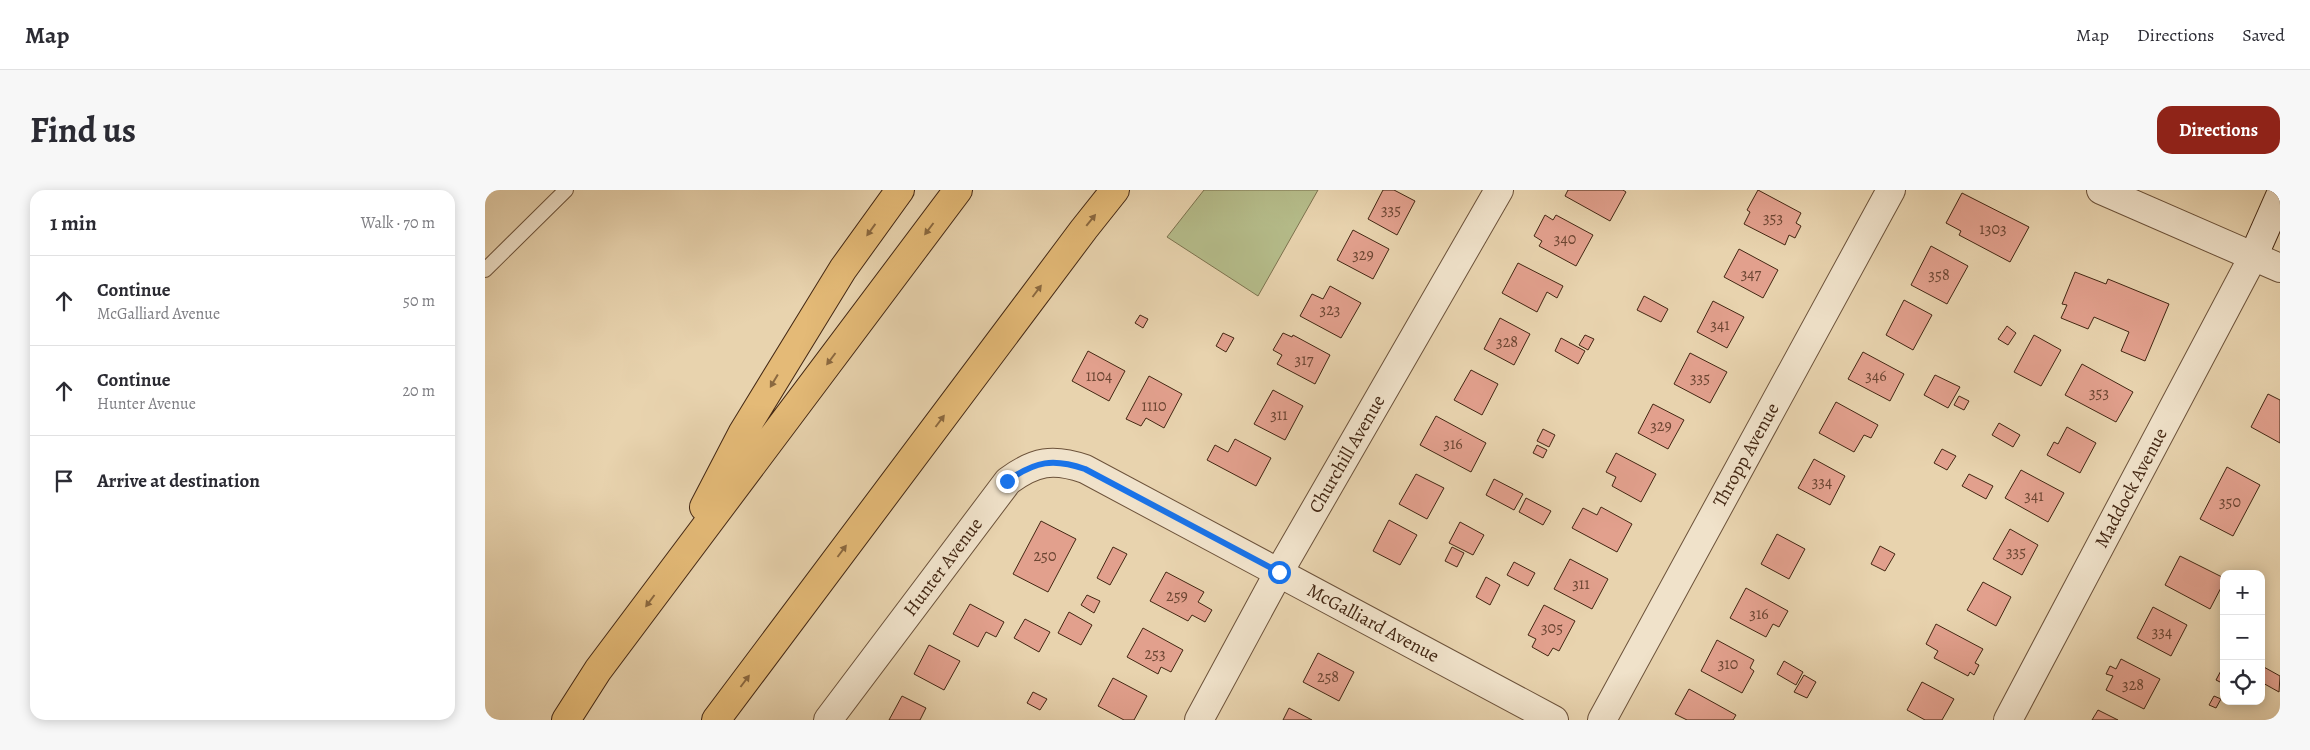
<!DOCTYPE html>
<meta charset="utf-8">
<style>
body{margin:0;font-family:Alegreya,serif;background:#f7f7f7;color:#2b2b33}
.controls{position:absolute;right:15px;bottom:15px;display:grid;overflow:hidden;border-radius:10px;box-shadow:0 2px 12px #0003}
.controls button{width:45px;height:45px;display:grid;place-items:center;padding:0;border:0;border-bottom:1px solid #e1e1e2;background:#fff;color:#2b2b33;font:25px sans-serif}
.stop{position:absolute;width:15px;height:15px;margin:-11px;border:4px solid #1a73e8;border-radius:50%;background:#fff}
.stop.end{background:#1a73e8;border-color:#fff;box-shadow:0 1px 5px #0008}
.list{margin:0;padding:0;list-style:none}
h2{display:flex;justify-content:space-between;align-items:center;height:65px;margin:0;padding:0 20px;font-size:21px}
h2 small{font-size:16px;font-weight:400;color:#7c7c81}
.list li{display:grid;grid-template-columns:32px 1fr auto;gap:15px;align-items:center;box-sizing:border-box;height:90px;padding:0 20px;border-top:1px solid #e1e1e2}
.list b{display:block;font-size:19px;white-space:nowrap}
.list p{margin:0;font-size:16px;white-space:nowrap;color:#7c7c81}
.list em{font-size:16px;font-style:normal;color:#7c7c81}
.icon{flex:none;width:28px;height:28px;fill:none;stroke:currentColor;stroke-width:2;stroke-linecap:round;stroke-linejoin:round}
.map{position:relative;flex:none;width:1795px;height:530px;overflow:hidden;border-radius:15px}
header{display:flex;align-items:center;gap:30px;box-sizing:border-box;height:70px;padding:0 25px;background:#fff;border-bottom:1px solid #e1e1e2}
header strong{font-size:24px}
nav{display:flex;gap:28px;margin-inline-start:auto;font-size:18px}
.intro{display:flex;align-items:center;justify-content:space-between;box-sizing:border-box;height:120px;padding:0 30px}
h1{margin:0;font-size:35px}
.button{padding:12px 22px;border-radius:15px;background:#8f2418;color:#fff;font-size:18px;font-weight:700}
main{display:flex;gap:30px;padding:0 30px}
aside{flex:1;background:#fff;border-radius:15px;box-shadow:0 2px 12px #0003}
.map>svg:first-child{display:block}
</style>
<header>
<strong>Map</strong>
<nav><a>Map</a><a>Directions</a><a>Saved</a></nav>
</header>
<div class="intro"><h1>Find us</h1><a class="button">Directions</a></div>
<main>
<aside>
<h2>1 min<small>Walk · 70 m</small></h2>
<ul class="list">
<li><svg class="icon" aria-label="ahead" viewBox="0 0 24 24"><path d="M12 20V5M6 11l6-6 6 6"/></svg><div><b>Continue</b><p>McGalliard Avenue</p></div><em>50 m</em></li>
<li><svg class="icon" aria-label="ahead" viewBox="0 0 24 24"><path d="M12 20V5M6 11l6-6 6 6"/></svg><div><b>Continue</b><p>Hunter Avenue</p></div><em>20 m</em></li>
<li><svg class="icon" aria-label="arrive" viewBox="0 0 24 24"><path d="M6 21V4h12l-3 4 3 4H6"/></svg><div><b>Arrive at destination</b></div></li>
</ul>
</aside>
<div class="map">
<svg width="1795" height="530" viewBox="0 0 1795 530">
<rect width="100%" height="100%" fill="#e8d3ae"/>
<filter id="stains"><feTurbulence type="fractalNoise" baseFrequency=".004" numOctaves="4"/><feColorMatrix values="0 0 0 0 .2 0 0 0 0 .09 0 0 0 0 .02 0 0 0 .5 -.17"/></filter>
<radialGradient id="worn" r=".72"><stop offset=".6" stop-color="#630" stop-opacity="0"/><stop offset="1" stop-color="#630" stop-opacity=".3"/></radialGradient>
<path fill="#b5bc8a" stroke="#7c724e" d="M 719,0 L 833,0 L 773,106 L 682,47 Z"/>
<path fill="#e2a08d" stroke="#432713" d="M 898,0 L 909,0 L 930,11 L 912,45 L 883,29 Z
M 1083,0 L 1138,0 L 1141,2 L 1125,31 L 1080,6 Z
M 1273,0 L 1316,23 L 1311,33 L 1316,36 L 1310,48 L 1304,45 L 1300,55 L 1259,34 L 1265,22 L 1262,20 Z
M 1477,3 L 1544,37 L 1525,72 L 1474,45 L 1476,41 L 1461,33 Z
M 1060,25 L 1068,30 L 1071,25 L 1108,45 L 1091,76 L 1054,56 L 1057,51 L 1049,46 Z
M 868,40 L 904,59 L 888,89 L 852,70 Z
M 1446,56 L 1483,76 L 1462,114 L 1426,95 Z
M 1254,59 L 1293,80 L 1278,108 L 1239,87 Z
M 1033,73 L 1078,96 L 1072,108 L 1062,102 L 1052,122 L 1017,103 Z
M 1590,82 L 1621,94 L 1623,89 L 1684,114 L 1660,171 L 1636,161 L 1644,142 L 1609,127 L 1603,139 L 1576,128 L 1582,115 L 1577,114 Z
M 845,96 L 876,113 L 856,148 L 815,126 L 827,104 L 838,109 Z
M 1159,106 L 1183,119 L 1176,132 L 1152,120 Z
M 1419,110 L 1447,125 L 1428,160 L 1401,145 Z
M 1228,111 L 1259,127 L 1242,158 L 1212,142 Z
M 655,125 L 663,129 L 658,138 L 650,133 Z
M 1015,128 L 1045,144 L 1029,175 L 999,159 Z
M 1522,136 L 1531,143 L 1523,155 L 1513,149 Z
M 738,143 L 749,148 L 741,162 L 731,156 Z
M 798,143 L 807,147 L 808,145 L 845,165 L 830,194 L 792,174 L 797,165 L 788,160 Z
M 1100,145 L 1109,149 L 1103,160 L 1094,155 Z
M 1549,145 L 1576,160 L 1556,196 L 1529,182 Z
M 1076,148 L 1100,161 L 1093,174 L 1070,161 Z
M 603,161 L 640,181 L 624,211 L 587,191 Z
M 1378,162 L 1419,184 L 1405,211 L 1363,189 Z
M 1205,163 L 1242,182 L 1225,213 L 1189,194 Z
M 1597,174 L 1648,202 L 1631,232 L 1580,205 Z
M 986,180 L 1013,194 L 997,225 L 969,210 Z
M 1450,185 L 1475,197 L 1463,218 L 1439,205 Z
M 664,186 L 697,204 L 679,238 L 661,228 L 656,236 L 641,229 Z
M 788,200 L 818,216 L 800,250 L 769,234 Z
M 1783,204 L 1795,210 L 1795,253 L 1766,237 Z
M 1474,206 L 1484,211 L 1479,220 L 1469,215 Z
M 1351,212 L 1393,235 L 1386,248 L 1379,245 L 1369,262 L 1334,243 Z
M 1168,214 L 1199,230 L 1183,259 L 1153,243 Z
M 951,226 L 1001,253 L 986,282 L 935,255 Z
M 1514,233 L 1535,245 L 1528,257 L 1507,245 Z
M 1582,237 L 1611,253 L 1595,283 L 1562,265 L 1569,252 L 1573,254 Z
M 1058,239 L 1070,245 L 1064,257 L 1052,251 Z
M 750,249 L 786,268 L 771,296 L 722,270 L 730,255 L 743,262 Z
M 1052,255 L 1062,260 L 1058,268 L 1048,263 Z
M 1457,259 L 1471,266 L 1462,280 L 1449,273 Z
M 1131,263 L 1171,284 L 1156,312 L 1127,296 L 1131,287 L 1121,282 Z
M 1329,269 L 1360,286 L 1345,315 L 1313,298 Z
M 1742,277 L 1775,295 L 1748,346 L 1715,329 Z
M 1536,280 L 1579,303 L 1563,332 L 1520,308 Z
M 931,284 L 959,298 L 942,329 L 914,314 Z
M 1484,284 L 1508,296 L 1501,309 L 1477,296 Z
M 1009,289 L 1038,304 L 1029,320 L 1001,305 Z
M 1041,308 L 1066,321 L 1058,335 L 1034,322 Z
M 1116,317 L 1147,334 L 1132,362 L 1087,338 L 1098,318 L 1112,325 Z
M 904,330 L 932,345 L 915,375 L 888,361 Z
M 556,331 L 591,349 L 563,402 L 528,384 Z
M 975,332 L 999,345 L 988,365 L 964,353 Z
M 1525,339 L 1553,355 L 1537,385 L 1508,369 Z
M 1292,344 L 1320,359 L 1304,389 L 1276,374 Z
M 1395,356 L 1410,364 L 1400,381 L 1386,374 Z
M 628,357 L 642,364 L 625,395 L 612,388 Z
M 967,357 L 979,363 L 972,377 L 960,371 Z
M 1695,366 L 1739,388 L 1739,392 L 1725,419 L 1680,395 Z
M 1085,369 L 1123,389 L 1107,419 L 1069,399 Z
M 1029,372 L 1050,383 L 1043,396 L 1022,385 Z
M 681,382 L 719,402 L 713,412 L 727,420 L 720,432 L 707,425 L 703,431 L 665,411 Z
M 1001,387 L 1015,395 L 1005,415 L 991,407 Z
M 1498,392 L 1526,407 L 1511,436 L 1482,420 Z
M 1261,398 L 1303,421 L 1294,437 L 1288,434 L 1281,447 L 1245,428 Z
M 602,405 L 615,411 L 609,423 L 596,415 Z
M 485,414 L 519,432 L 511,447 L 501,442 L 493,457 L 468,444 Z
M 1059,415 L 1090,431 L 1074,461 L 1068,458 L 1063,466 L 1047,457 L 1051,449 L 1043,445 Z
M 1668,417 L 1702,435 L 1686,466 L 1652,448 Z
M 584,422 L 607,435 L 596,455 L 573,443 Z
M 540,429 L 565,442 L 554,462 L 529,448 Z
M 1451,434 L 1498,459 L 1490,473 L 1494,475 L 1489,485 L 1485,482 L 1483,486 L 1449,468 L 1453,461 L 1441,454 Z
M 658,438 L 698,460 L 686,482 L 676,477 L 673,484 L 642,467 Z
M 1232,450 L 1269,470 L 1265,478 L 1269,481 L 1257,503 L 1216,481 Z
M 444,455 L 475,471 L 459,500 L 429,484 Z
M 833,463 L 869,482 L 854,511 L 818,492 Z
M 1636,469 L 1675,489 L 1659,519 L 1621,500 L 1628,486 L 1621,484 L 1625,476 L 1631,479 Z
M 1299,471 L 1318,482 L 1311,495 L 1292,484 Z
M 1739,475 L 1739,494 L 1731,490 Z
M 1777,476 L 1795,486 L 1794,502 L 1776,492 Z
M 1319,485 L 1331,492 L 1322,508 L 1309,502 Z
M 628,488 L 662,506 L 649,530 L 639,530 L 613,516 Z
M 1437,492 L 1469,509 L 1457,530 L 1440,530 L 1422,520 Z
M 1204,499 L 1251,525 L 1248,530 L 1202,530 L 1190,524 Z
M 548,502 L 562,509 L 555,520 L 542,513 Z
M 417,506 L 441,518 L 435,530 L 404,530 Z
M 1729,506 L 1736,509 L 1731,518 L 1724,515 Z
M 804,518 L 827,530 L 798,530 Z
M 1613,520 L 1633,530 L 1607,530 Z"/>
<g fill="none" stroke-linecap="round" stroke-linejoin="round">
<g stroke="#6c523a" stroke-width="16">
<path id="lane" d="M 0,80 L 81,0"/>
</g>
<g stroke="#6c523a" stroke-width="30">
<path id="street" d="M 1616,0 L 1795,78
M 343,530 L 523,291 C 550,271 568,268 600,279 L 1069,530
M 714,530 L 794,382 L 1014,0
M 1117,530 L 1406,0
M 1523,530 L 1768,67"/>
</g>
<g stroke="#432713" stroke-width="30">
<path id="secondary" d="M 1768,67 L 1795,6"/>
</g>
<g stroke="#432713" stroke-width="30">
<path id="highway" d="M 219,317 L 258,242 L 358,79 L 415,0
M 81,530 L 113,480 L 473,0
M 231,530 L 599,39 L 630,0"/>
</g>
<use href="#lane" stroke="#f0e2ca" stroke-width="14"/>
<use href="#street" stroke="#f0e2ca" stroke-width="28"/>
<use href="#secondary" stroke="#f0e2ca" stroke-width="28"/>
<use href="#highway" stroke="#e4ba77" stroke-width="28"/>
</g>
<defs><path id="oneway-solid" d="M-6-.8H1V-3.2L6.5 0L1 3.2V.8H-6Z" transform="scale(1.25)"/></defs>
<g fill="#8b6940">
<use href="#oneway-solid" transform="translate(606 30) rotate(-51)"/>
<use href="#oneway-solid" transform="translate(444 39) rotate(127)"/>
<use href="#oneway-solid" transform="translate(386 40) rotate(126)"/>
<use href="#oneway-solid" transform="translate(552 101) rotate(-53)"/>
<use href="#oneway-solid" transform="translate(346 169) rotate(127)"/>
<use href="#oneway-solid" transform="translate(289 191) rotate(121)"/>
<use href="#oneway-solid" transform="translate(455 231) rotate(-53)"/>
<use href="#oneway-solid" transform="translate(357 361) rotate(-53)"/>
<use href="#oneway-solid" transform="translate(165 411) rotate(127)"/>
<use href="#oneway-solid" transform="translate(260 491) rotate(-53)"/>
</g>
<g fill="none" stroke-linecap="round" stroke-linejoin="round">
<path stroke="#1a73e8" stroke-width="6" d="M 522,291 C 551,271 568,268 600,279 L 794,382"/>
</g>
<g text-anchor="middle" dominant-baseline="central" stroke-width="4.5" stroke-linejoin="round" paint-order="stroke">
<g font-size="16" fill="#6b4532">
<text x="906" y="20">335</text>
<text x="1288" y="28">353</text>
<text x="1508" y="39">1303</text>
<text x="1080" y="49">340</text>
<text x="878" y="65">329</text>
<text x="1266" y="84">347</text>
<text x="1454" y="85">358</text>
<text x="845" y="120">323</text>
<text x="1235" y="135">341</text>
<text x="1022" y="152">328</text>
<text x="819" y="170">317</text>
<text x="614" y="186">1104</text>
<text x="1391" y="186">346</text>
<text x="1215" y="188">335</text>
<text x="1614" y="203">353</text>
<text x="669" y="216">1110</text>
<text x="794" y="225">311</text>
<text x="1176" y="236">329</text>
<text x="968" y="254">316</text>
<text x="1337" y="292">334</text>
<text x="1549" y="306">341</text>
<text x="1745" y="312">350</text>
<text x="1531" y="362">335</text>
<text x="560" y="366">250</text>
<text x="1096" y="394">311</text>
<text x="692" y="406">259</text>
<text x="1274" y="424">316</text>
<text x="1067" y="438">305</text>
<text x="1677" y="442">334</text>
<text x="670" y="464">253</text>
<text x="1243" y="474">310</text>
<text x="843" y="487">258</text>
<text x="1648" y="495">328</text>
</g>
<g font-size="19" fill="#432713" stroke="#f0e2ca">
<text transform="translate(862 264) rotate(-60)">Churchill Avenue</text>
<text transform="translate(1261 265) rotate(-61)">Thropp Avenue</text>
<text transform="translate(1646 298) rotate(-62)">Maddock Avenue</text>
<text transform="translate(458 377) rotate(-53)">Hunter Avenue</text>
<text transform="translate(888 433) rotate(28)">McGalliard Avenue</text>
</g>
</g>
<rect width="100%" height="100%" filter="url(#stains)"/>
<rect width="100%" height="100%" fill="url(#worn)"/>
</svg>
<div class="controls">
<button>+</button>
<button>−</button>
<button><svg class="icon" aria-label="locate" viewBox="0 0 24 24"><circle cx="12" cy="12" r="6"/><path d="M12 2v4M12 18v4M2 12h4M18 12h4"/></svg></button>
</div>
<div class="stop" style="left:794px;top:382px"></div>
<div class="stop end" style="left:522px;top:291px"></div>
</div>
</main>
